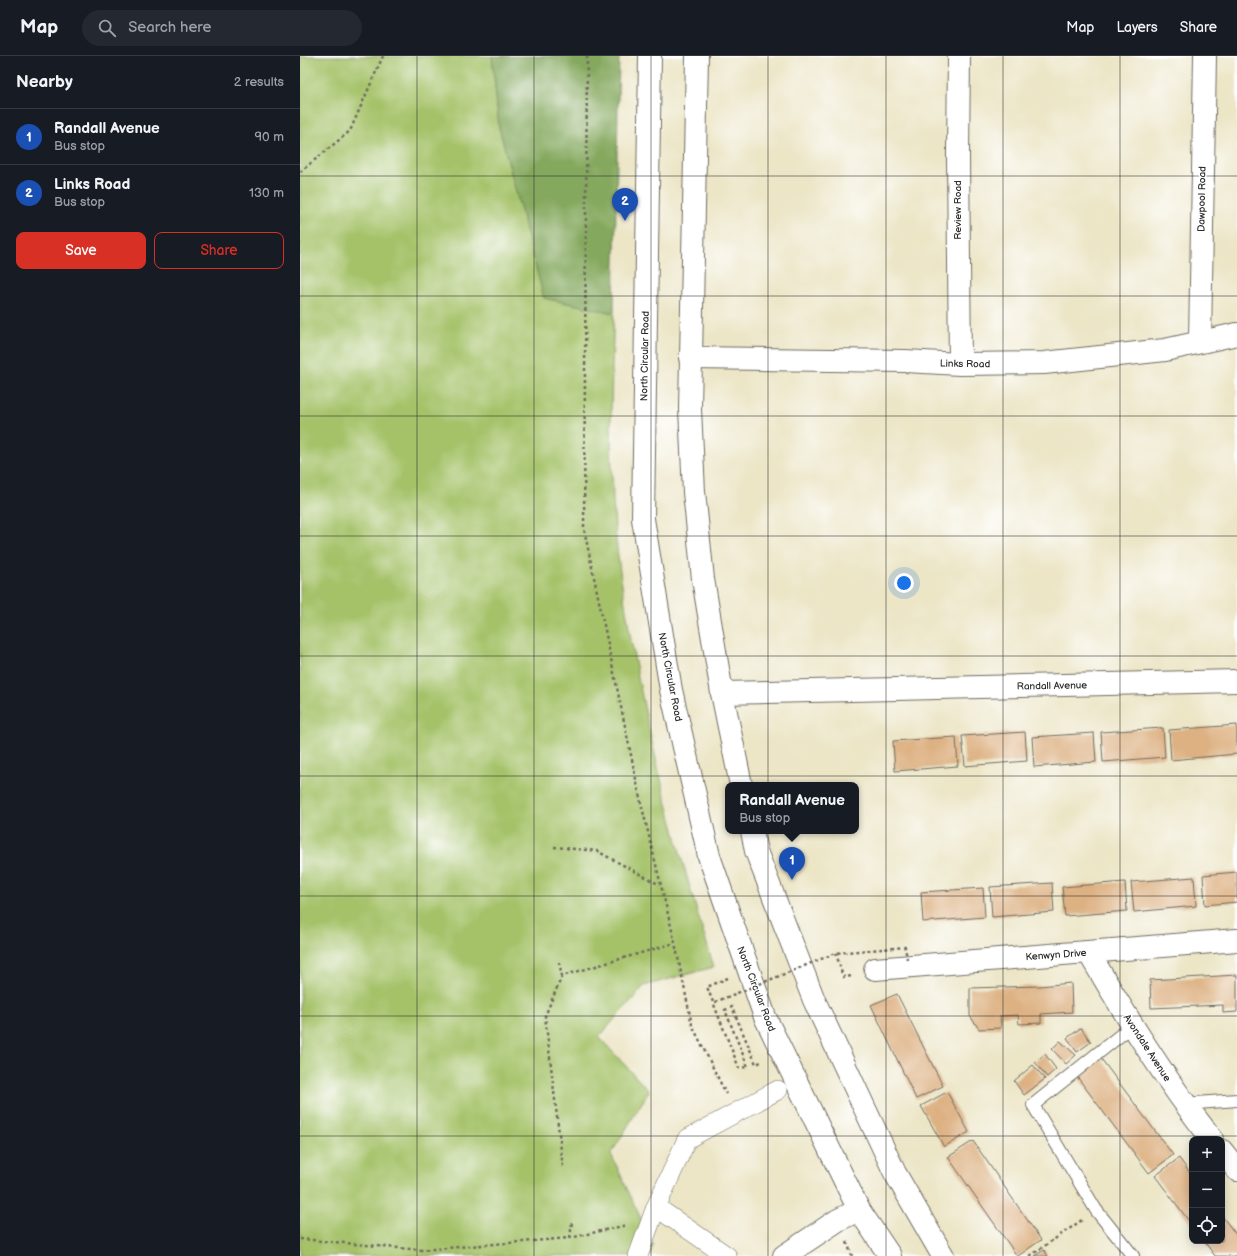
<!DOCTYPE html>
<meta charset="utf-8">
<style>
body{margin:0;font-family:"Balsamiq Sans",sans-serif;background:#242831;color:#f1f3f6}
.controls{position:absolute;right:12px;bottom:12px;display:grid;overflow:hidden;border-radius:8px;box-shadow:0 2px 10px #0003}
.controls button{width:36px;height:36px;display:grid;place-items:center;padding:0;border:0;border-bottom:1px solid #363941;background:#171b24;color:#f1f3f6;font:20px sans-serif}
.you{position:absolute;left:604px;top:527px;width:14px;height:14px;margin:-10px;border:3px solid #fff;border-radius:50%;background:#1a73e8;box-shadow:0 0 0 6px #1a73e833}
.badge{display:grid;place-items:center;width:26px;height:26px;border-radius:50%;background:#d93025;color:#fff;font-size:13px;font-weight:700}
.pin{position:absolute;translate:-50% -33px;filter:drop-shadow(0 1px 2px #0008)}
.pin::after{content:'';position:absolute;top:21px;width:14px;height:12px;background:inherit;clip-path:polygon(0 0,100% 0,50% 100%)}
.popup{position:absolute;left:425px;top:726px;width:134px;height:52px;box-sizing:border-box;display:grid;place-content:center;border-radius:8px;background:#171b24;filter:drop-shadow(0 1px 3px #0005);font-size:13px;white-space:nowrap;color:#9ea1a6}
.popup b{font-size:15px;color:#f1f3f6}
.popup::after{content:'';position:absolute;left:50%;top:100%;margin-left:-8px;border:8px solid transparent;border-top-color:#171b24}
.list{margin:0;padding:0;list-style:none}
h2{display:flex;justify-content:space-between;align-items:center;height:52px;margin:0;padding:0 16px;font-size:17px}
h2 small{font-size:13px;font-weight:400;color:#9ea1a6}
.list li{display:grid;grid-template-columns:26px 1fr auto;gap:12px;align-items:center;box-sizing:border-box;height:56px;padding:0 16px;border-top:1px solid #363941}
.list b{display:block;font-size:15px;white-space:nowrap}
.list p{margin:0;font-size:13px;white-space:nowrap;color:#9ea1a6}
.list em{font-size:13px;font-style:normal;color:#9ea1a6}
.actions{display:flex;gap:8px;padding:12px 16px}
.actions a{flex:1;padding:9px 0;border:1px solid #d93025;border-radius:8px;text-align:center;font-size:14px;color:#d93025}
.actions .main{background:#d93025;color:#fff}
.icon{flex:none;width:22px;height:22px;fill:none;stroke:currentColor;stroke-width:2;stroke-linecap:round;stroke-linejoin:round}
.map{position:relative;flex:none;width:937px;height:1200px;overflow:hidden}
header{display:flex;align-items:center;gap:24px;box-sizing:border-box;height:56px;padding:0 20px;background:#171b24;border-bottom:1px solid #363941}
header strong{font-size:19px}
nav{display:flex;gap:22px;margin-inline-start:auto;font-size:14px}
.search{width:280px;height:36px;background:#242831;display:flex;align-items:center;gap:10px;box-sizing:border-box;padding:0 14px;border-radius:22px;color:#9ea1a6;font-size:15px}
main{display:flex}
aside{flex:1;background:#171b24}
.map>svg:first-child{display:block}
</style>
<header>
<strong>Map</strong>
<div class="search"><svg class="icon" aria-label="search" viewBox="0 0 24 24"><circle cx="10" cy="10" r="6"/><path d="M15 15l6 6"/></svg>Search here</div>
<nav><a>Map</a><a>Layers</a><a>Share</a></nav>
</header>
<main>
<aside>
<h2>Nearby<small>2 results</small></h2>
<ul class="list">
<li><span class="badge" style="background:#1a4fb4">1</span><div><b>Randall Avenue</b><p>Bus stop</p></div><em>90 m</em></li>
<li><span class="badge" style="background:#1a4fb4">2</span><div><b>Links Road</b><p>Bus stop</p></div><em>130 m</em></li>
</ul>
<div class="actions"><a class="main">Save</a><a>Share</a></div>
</aside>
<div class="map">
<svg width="937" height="1200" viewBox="0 0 937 1200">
<rect width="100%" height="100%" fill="#fff"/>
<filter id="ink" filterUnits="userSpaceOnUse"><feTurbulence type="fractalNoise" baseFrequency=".025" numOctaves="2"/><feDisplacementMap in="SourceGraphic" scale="8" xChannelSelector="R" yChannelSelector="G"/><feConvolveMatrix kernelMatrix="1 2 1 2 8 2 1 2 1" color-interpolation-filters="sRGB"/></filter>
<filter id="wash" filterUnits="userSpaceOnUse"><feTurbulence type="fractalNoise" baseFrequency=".012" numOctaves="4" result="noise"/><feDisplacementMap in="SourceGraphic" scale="16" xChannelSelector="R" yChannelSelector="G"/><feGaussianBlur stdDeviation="0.9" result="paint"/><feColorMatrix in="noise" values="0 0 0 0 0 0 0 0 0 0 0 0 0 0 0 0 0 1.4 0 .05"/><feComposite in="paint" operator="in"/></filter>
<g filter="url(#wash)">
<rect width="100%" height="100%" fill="#ece5c6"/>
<path fill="#a5c269" stroke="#68764a" d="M 0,0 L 192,0 L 199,71 L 244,242 L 314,257 C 311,329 309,400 315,471 C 318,509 325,547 331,584 C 351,695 380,803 414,911 L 344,930 L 299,981 L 349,1035 L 311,1098 L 353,1189 L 349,1200 L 0,1200 Z"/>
<path fill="#84a85d" stroke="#586a44" d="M 192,0 L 319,0 L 314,257 L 244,242 L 199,71 Z"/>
<g id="blocks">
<path fill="#ddb182" d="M 937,669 L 937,698 L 871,704 L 869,674 Z
M 863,672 L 865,701 L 803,706 L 801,676 Z
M 725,676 L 727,705 L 665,710 L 662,680 Z
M 794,677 L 796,706 L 734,711 L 732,681 Z
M 656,681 L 658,710 L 595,715 L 593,685 Z
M 937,816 L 937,846 L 905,849 L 903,819 Z
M 894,821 L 896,850 L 834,856 L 831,826 Z
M 825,826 L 827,855 L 765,860 L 762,831 Z
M 752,827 L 754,856 L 692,861 L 690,831 Z
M 683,832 L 685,861 L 623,866 L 621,836 Z
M 937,919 L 937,956 L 923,957 L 923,949 L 851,952 L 850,924 Z
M 771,927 L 772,956 L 741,958 L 741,967 L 719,968 L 718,959 L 700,960 L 701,972 L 679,973 L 670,960 L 670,932 L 740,930 Z
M 597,938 L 643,1030 L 616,1043 L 571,949 Z
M 781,972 L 791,986 L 777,996 L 767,982 Z
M 760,985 L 776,999 L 766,1008 L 752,993 Z
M 745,998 L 756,1013 L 747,1021 L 735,1006 Z
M 799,1000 L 873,1099 L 849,1117 L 775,1018 Z
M 733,1009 L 745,1023 L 724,1039 L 714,1025 Z
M 647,1036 L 669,1076 L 644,1091 L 621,1050 Z
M 673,1085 L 741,1184 L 718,1200 L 717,1200 L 648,1101 Z
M 879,1102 L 892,1120 L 892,1169 L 855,1120 Z
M 922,1160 L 937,1180 L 937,1200 L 915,1200 L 904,1185 L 922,1185 Z
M 744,1194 L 748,1200 L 735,1200 Z"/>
</g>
</g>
<g filter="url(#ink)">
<use href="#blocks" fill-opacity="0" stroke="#6f6c61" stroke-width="1"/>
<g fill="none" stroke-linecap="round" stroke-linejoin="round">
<g stroke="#6f6c61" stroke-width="14">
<path id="service" d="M 832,970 L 733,1049 L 796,1154 L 833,1200
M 884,1048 L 937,1044"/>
</g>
<g stroke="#6f6c61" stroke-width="20">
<path id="pedestrian" d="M 356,1151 L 387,1083 L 478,1034
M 338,1200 L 356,1151 L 427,1200"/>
</g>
<g stroke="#6f6c61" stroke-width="24">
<path id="minor" d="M 659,0 L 658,100 L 660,308
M 900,285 L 905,0
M 390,302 L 605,305 L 660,308 L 744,307 L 865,294 L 937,278
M 422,637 L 937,625
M 789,897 C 827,962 865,1024 912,1083
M 575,913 L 937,884
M 922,1095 L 937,1114
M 484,1200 L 538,1164 L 559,1154"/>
</g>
<g stroke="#6f6c61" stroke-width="24">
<path id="trunk" d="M 350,0 L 343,463 L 371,634 L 409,800 L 465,961 L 559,1154 L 590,1200
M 397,0 L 390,353 L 394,436 L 403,523 L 422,637 L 441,729
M 452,775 L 456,795 L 514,944 L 595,1117 L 643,1200"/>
</g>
<path stroke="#6f6c61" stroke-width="2.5" stroke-dasharray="3 3" stroke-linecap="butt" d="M 287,0 L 284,473 L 341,747 L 375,887 L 392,969 L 426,1038
M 0,116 L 50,75 L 83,0
M 254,791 L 297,795 L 360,829
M 536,897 L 543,921 L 554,920
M 259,906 L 262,920 L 375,887
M 262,920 L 245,960 L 263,1111
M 428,922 L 407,931 L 439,1012 L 448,1011 L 425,954 L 432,951 L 456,1008 L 461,1006
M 270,1182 L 272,1166
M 0,1183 L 121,1194 L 270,1182 L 327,1169
M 547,1186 L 552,1200
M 730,1200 L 782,1164"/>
<use href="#service" stroke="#fff" stroke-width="12"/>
<use href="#pedestrian" stroke="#fff" stroke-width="19"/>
<use href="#minor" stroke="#fff" stroke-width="22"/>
<use href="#trunk" stroke="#fff" stroke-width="22"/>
<path stroke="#6f6c61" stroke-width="2.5" stroke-dasharray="3 3" stroke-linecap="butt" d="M 415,946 L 536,897 L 605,891 L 607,903"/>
</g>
</g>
<path fill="none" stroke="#2b2b2b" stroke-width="1" stroke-opacity="0.55" d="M 117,0 L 117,1200M 234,0 L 234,1200M 351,0 L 351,1200M 468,0 L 468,1200M 586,0 L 586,1200M 703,0 L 703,1200M 820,0 L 820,1200M 0,120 L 937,120M 0,240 L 937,240M 0,360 L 937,360M 0,480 L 937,480M 0,600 L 937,600M 0,720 L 937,720M 0,840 L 937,840M 0,960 L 937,960M 0,1080 L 937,1080"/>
<g text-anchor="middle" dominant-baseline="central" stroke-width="3" stroke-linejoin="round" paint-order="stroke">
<g font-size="10" fill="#2b2b2b" stroke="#fff">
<text transform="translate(902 143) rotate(-89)">Dawpool Road</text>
<text transform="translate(658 154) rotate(-90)">Review Road</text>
<text transform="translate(345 300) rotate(-89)">North Circular Road</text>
<text transform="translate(665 308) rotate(1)">Links Road</text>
<text transform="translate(370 621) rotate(79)">North Circular Road</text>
<text transform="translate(752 630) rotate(-1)">Randall Avenue</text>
<text transform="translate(756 899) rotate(-4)">Kenwyn Drive</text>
<text transform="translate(456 933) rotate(69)">North Circular Road</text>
<text transform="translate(847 992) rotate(57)">Avondale Avenue</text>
</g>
</g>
</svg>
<div class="controls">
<button>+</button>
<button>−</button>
<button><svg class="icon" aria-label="locate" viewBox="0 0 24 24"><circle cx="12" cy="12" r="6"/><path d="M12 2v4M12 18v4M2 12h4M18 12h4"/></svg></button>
</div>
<div class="you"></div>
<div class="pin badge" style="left:492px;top:824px;background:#1a4fb4">1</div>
<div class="popup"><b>Randall Avenue</b>Bus stop</div>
<div class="pin badge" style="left:325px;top:165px;background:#1a4fb4">2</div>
</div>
</main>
